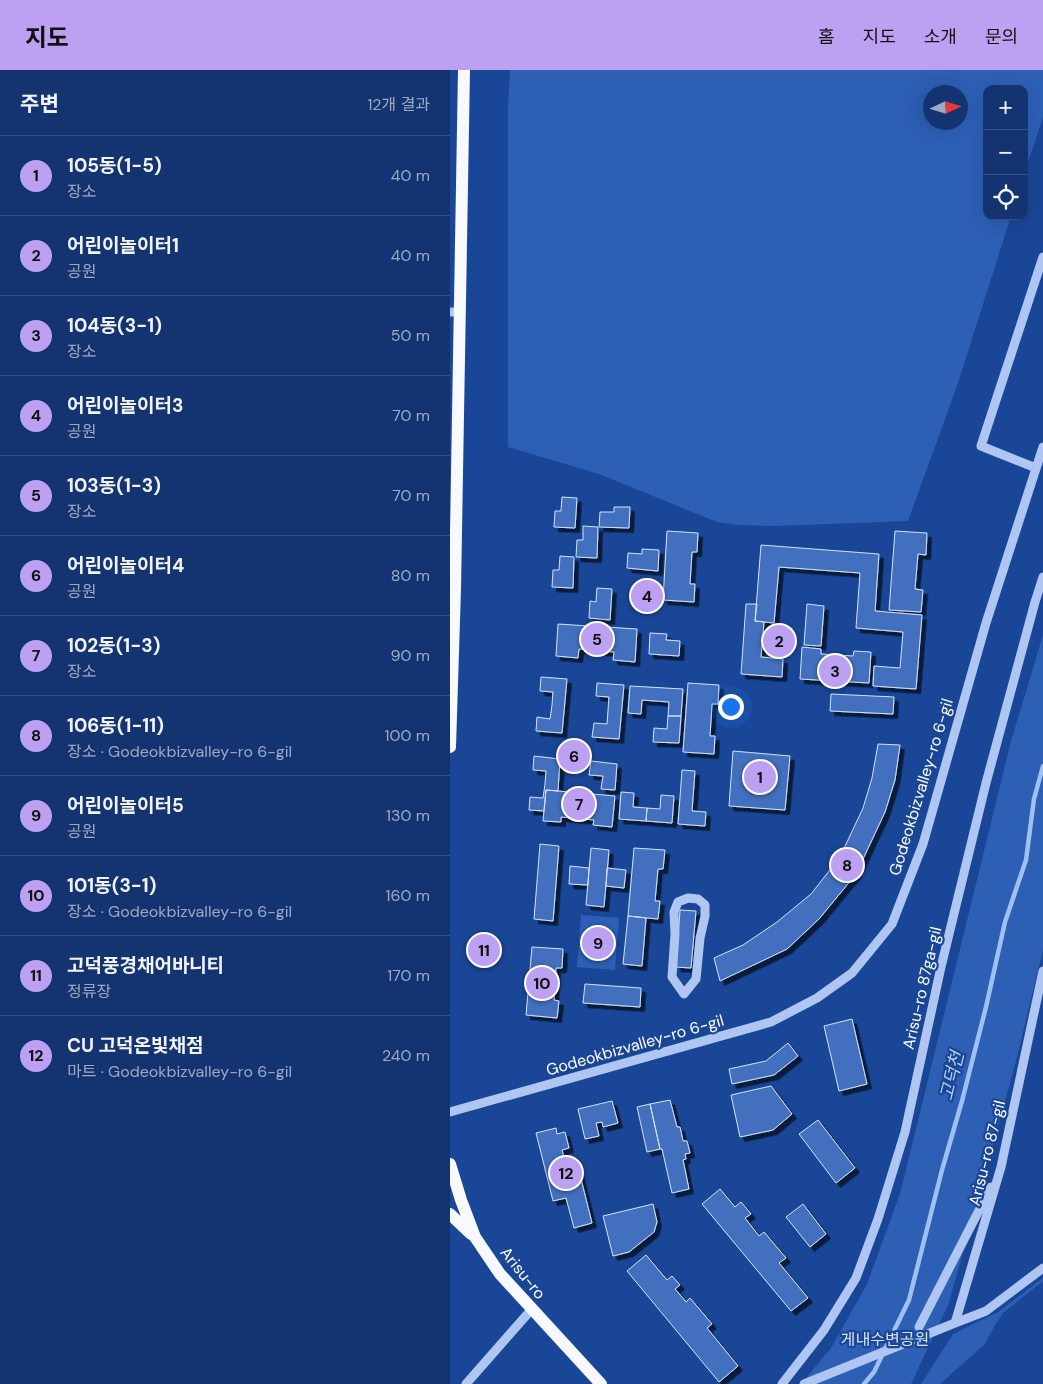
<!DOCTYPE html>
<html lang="ko">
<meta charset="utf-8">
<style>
body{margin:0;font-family:"DM Sans","Noto Sans KR",sans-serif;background:#1d3c76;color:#f1f3f6}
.controls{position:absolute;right:15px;top:15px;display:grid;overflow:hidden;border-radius:10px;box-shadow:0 5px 20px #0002}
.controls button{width:45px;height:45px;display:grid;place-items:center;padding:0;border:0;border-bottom:1px solid #334f84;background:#143471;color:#f1f3f6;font:25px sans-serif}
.compass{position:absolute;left:473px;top:15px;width:45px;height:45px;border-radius:50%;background:#143471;box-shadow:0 5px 20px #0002;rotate:86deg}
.you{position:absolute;left:280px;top:636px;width:18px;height:18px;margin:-12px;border:4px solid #fff;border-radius:50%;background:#1a73e8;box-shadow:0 0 0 8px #1a73e833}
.badge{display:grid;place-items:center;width:32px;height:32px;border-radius:50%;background:#bca0f2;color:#111;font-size:16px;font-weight:700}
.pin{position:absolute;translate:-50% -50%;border:2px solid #fff;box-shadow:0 1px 5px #0006}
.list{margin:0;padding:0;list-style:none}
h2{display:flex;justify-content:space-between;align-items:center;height:65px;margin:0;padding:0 20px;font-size:21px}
h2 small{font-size:16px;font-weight:400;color:#9daac3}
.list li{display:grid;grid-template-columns:32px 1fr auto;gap:15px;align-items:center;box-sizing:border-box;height:80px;padding:0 20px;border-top:1px solid #334f84}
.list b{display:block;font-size:19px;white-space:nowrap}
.list p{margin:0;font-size:16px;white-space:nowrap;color:#9daac3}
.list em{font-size:16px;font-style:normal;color:#9daac3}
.icon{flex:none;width:28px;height:28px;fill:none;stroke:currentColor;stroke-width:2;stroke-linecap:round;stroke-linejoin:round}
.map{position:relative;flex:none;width:593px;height:1314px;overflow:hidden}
header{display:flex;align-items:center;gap:30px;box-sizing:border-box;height:70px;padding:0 25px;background:#bca0f2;color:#111}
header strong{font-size:24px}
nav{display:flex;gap:28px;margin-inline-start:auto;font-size:18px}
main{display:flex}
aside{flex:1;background:#143471}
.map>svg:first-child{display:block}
</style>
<header>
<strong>지도</strong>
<nav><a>홈</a><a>지도</a><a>소개</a><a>문의</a></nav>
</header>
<main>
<aside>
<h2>주변<small>12개 결과</small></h2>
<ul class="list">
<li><span class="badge">1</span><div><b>105동(1-5)</b><p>장소</p></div><em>40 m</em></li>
<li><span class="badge">2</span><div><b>어린이놀이터1</b><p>공원</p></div><em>40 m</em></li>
<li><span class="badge">3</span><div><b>104동(3-1)</b><p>장소</p></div><em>50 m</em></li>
<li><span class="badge">4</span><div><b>어린이놀이터3</b><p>공원</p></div><em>70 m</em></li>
<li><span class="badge">5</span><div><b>103동(1-3)</b><p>장소</p></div><em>70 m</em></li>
<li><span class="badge">6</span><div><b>어린이놀이터4</b><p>공원</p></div><em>80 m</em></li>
<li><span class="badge">7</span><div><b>102동(1-3)</b><p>장소</p></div><em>90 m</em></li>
<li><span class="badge">8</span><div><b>106동(1-11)</b><p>장소 · Godeokbizvalley-ro 6-gil</p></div><em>100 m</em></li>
<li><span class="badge">9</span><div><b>어린이놀이터5</b><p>공원</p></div><em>130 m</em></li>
<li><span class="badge">10</span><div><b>101동(3-1)</b><p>장소 · Godeokbizvalley-ro 6-gil</p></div><em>160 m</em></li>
<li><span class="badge">11</span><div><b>고덕풍경채어바니티</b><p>정류장</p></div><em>170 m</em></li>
<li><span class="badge">12</span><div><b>CU 고덕온빛채점</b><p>마트 · Godeokbizvalley-ro 6-gil</p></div><em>240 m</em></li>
</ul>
</aside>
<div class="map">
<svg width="593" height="1314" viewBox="0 0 593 1314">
<defs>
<filter id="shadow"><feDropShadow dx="4.5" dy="4.5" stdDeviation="0" flood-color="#0009"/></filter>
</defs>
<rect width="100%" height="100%" fill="#1a4697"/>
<path fill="#2d5fb5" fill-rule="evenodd" d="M 60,0 L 593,0 L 593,47 L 574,105 L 574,19 L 537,19 L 537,146 L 561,146 L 508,313 L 458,451 L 326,456 L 288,455 L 267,452 L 149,404 L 58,377 L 58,38 ZM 510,22 L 510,52 L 480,52 L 480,22 Z
M 186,511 L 209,512 L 208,542 L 185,541 Z
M 317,555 L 343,557 L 341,587 L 315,586 Z
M 593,565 L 593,880 L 565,995 L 499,1233 L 461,1314 L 351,1314 L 381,1278 L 417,1214 L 450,1124 L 561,671 Z
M 131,845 L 169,848 L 165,900 L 127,897 Z
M 593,1208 L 593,1211 L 553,1243 L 545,1255 L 535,1274 L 490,1314 L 471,1314 L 503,1264 L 548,1242 Z"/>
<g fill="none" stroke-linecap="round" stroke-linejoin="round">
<path stroke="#a0c0f3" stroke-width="4.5" d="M 414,1314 L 424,1302 L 459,1230 L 492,1100 L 512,1031 L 536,937 L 555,852 L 576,790 L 584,729 L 593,696"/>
</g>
<path fill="#4370be" stroke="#d5e3fb" filter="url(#shadow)" d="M 112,427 L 127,428 L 125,458 L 104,457 L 105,441 L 111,441 Z
M 164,437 L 180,437 L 179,458 L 149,457 L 150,442 L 164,442 Z
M 133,456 L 148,457 L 147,488 L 126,487 L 127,470 L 133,470 Z
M 217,461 L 248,463 L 247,482 L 242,482 L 240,514 L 245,514 L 244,532 L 213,530 Z
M 445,461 L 477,463 L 476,485 L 468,484 L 465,519 L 473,520 L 471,542 L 439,540 Z
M 311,475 L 429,484 L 425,541 L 472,545 L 466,619 L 423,616 L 424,596 L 450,598 L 453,562 L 406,558 L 410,503 L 329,497 L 324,553 L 305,551 Z
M 192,479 L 209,480 L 208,501 L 177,498 L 178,483 L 192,484 Z
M 110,486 L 124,487 L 123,518 L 102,517 L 103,500 L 109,500 Z
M 147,518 L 162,519 L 160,550 L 139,548 L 140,531 L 146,532 Z
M 296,534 L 307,534 L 305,551 L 314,552 L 311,587 L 333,589 L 332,607 L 291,604 Z
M 357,534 L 374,536 L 371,576 L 354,575 Z
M 108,554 L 187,559 L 185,592 L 163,590 L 164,582 L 129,579 L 128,588 L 106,586 Z
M 200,563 L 217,564 L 216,570 L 230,571 L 229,586 L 199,584 Z
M 352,577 L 371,579 L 371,584 L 403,586 L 404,581 L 421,582 L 419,613 L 350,609 Z
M 91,607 L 117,609 L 112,663 L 86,661 L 87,647 L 100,649 L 102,635 L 103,622 L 90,621 Z
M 147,613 L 174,615 L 169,669 L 142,667 L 144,653 L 157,654 L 159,627 L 146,626 Z
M 238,613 L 269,615 L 268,634 L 262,634 L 260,666 L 265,666 L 264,684 L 233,682 Z
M 180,616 L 233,619 L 231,646 L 218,646 L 219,632 L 192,630 L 191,644 L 178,643 Z
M 381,624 L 444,627 L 443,644 L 380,641 Z
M 218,646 L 231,646 L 229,673 L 203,672 L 204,658 L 217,659 Z
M 428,674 L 450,675 L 445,710 L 435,742 L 406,804 L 369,849 L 337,879 L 270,911 L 264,888 L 293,875 L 327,852 L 361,824 L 390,787 L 413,738 L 422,708 Z
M 283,681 L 340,686 L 335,740 L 279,736 Z
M 84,686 L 110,689 L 108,721 L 96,720 L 94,741 L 79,740 L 80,727 L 93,728 L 95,714 L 96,701 L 83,700 Z
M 141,691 L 167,694 L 165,720 L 151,719 L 153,706 L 139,705 Z
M 232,700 L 245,701 L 242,741 L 256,742 L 255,756 L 228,754 Z
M 96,720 L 165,726 L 162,757 L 143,755 L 144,750 L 111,747 L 111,752 L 93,751 Z
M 171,722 L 184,723 L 183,737 L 197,738 L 196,751 L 169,749 Z
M 211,725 L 224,726 L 222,753 L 196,751 L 197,738 L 210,739 Z
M 90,774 L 109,776 L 103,851 L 84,849 Z
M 141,778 L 159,780 L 154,837 L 136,835 Z
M 184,778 L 215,780 L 213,799 L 208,799 L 205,831 L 210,831 L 208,849 L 178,846 Z
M 120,796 L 139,798 L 138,815 L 119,814 Z
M 157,798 L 176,800 L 174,818 L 156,816 Z
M 230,840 L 246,841 L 241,898 L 226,897 Z
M 178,846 L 196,848 L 192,896 L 173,894 Z
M 82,877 L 113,879 L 112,898 L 106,898 L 104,927 L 104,930 L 109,931 L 107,948 L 76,945 Z
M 135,914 L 191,918 L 190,937 L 133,933 Z
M 402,949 L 417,1014 L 389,1021 L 374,956 Z
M 338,973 L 348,986 L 324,1005 L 282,1014 L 279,999 L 316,991 Z
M 321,1016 L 342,1044 L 323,1060 L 290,1067 L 281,1025 Z
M 220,1030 L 227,1057 L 230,1057 L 233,1071 L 237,1071 L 240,1083 L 235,1084 L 236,1089 L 233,1090 L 239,1119 L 222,1123 L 212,1079 L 210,1079 L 200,1034 Z
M 162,1031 L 168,1053 L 153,1057 L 152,1052 L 146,1053 L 149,1066 L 135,1069 L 128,1039 Z
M 200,1034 L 210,1079 L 197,1082 L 187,1037 Z
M 368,1050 L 405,1098 L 386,1113 L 349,1064 Z
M 106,1058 L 107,1064 L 115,1062 L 119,1078 L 112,1080 L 117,1099 L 128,1097 L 142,1153 L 124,1158 L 116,1128 L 103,1131 L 86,1063 Z
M 270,1119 L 285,1137 L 291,1132 L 301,1144 L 295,1148 L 309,1166 L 314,1162 L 336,1188 L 329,1193 L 358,1228 L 341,1241 L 252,1134 Z
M 203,1134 L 207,1152 L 204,1162 L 179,1182 L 163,1186 L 153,1146 Z
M 353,1134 L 376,1164 L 360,1177 L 336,1147 Z
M 196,1185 L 217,1210 L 222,1206 L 230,1215 L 225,1219 L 236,1232 L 240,1228 L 262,1254 L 257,1258 L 288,1296 L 269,1312 L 177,1201 Z"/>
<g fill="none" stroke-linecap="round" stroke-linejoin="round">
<path stroke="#aec6f1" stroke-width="9" d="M 0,242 L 11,242
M 586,398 L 531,376 L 593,187
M 238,828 L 248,829 L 255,835 L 255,846 L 250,868 L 246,909 L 234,924 L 222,907 L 225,864 L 224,842 L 228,832 Z
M 0,1042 L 321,952 L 367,928 L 402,903 L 442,854 L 473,774 L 536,553 L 593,377
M 505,1253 L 536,1241 L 593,1198
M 469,1257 L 541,1117
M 16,1314 L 81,1240
M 332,1314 L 374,1260 L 406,1208 L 428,1149 L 455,1062 L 491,897 L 536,713 L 585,532 L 593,507
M 354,1314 L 505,1253 L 551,1097 L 593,901"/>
<path stroke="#f7f9ff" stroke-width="12" d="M 0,677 L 5,519 L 14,0
M 0,1094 L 11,1130 L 25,1167 L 50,1204 L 151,1314
M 0,1144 L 21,1164"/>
</g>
<g text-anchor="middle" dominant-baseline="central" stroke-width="4.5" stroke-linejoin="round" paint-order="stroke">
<g font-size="16" fill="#fff" stroke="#1a4697">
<text transform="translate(471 717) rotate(-73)">Godeokbizvalley-ro 6-gil</text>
<text transform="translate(472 918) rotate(-77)">Arisu-ro 87ga-gil</text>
<text transform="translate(185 975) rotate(-16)">Godeokbizvalley-ro 6-gil</text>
<text transform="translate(537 1083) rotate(-76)">Arisu-ro 87-gil</text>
<text transform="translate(73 1203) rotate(51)">Arisu-ro</text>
</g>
<g font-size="16" fill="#d5e3fb" stroke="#1a4697">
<text x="435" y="1269">게내수변공원</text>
</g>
<g font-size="18" font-style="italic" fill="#bad1f7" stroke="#1a4697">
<text transform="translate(502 1006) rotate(-76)">고덕천</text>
</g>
</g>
</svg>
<div class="controls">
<button>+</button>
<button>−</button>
<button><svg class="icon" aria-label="locate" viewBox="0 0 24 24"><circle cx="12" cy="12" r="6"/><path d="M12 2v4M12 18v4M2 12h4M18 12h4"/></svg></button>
</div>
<svg class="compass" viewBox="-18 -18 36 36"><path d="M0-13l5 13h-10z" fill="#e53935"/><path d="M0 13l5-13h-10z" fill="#9daac3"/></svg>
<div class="you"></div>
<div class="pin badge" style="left:310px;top:707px">1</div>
<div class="pin badge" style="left:329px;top:571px">2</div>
<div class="pin badge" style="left:385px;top:601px">3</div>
<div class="pin badge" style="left:197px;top:526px">4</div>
<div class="pin badge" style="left:147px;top:569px">5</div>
<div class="pin badge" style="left:124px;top:686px">6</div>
<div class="pin badge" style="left:129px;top:734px">7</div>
<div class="pin badge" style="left:397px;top:795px">8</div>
<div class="pin badge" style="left:148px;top:873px">9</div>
<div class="pin badge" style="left:92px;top:913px">10</div>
<div class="pin badge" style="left:34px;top:880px">11</div>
<div class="pin badge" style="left:116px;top:1103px">12</div>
</div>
</main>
